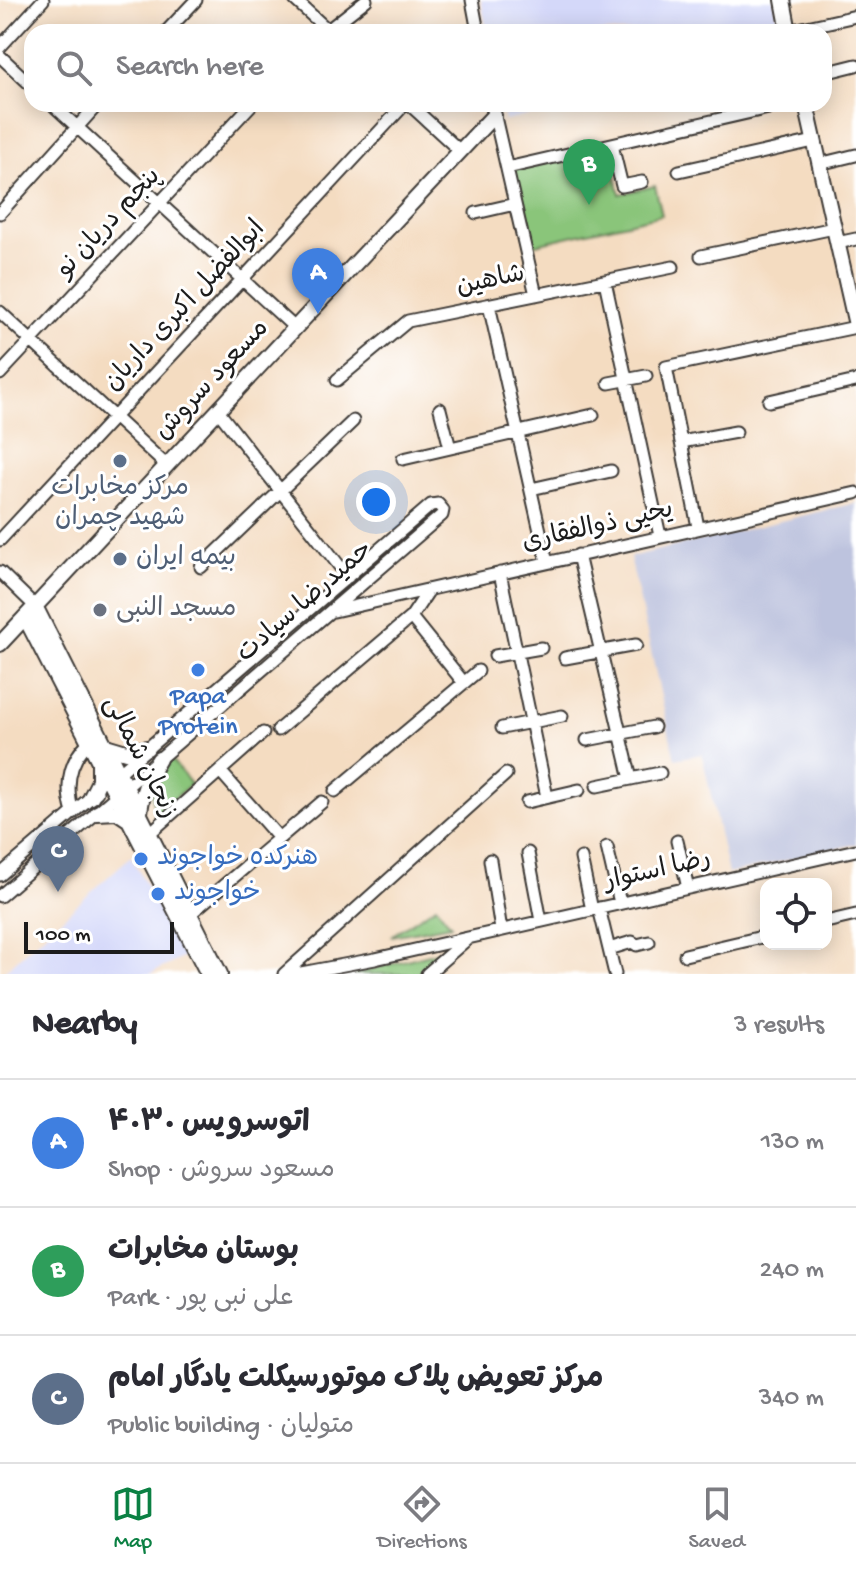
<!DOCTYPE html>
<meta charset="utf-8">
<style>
body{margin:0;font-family:"Gochi Hand","Playpen Sans Arabic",sans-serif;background:#f2f2f3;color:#2b2b33}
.controls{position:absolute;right:24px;bottom:24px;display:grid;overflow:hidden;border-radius:16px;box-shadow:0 4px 20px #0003}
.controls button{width:72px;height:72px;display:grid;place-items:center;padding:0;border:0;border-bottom:2px solid #e1e1e2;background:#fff;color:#2b2b33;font:40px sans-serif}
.scale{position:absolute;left:24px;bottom:20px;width:150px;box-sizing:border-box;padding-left:8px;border:4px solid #1c1c1c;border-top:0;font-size:22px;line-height:28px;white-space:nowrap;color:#1c1c1c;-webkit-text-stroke:6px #fff;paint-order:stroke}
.you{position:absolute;left:376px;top:502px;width:28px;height:28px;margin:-20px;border:6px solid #fff;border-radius:50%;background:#1a73e8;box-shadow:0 0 0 12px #1a73e833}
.badge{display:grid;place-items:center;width:52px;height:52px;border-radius:50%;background:#0b8043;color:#fff;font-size:26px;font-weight:700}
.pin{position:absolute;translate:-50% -66px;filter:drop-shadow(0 2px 4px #0008)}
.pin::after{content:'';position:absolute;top:42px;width:28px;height:24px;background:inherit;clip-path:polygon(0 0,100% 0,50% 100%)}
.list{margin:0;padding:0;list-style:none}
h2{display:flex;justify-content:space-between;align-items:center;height:104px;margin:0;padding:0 32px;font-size:34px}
h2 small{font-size:26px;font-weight:400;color:#7c7c81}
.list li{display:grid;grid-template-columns:52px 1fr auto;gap:24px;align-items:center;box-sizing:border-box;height:128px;padding:0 32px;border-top:2px solid #e1e1e2}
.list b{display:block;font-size:30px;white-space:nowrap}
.list p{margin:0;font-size:26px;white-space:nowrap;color:#7c7c81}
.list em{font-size:26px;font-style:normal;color:#7c7c81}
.icon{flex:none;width:44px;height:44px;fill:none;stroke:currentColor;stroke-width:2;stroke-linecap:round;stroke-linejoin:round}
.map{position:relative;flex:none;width:856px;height:974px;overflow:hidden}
.search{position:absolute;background:#fff;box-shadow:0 4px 20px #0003;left:24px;right:24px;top:24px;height:88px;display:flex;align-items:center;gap:20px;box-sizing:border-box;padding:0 28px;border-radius:24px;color:#7c7c81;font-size:30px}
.sheet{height:488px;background:#fff}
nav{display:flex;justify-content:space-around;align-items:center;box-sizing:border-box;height:112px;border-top:2px solid #e1e1e2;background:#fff;font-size:22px;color:#7c7c81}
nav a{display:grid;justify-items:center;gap:4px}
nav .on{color:#0b8043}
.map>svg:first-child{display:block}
</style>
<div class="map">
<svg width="856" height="974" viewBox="0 0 856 974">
<rect width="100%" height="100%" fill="#fff"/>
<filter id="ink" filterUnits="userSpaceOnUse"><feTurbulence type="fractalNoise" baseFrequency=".0125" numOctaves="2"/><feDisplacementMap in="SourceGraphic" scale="16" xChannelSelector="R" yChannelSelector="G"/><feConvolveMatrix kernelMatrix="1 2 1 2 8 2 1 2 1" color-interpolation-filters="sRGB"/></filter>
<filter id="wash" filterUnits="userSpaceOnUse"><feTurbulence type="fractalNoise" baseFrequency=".006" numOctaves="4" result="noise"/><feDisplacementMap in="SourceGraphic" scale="32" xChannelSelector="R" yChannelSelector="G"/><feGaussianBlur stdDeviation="1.8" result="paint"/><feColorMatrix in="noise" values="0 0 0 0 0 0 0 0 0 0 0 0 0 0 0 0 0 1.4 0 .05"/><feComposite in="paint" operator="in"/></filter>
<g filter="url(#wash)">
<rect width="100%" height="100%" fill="#f4dcc1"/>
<path fill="#d4d8f9" d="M 481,0 L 774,0 L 781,32 L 487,32 Z
M 502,104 L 577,104 L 505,121 Z
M 131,856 L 184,957 L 150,974 L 1,974 Z"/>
<path fill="#bdc3de" d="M 856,503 L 856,844 L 728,874 L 702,754 L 675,759 L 630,557 Z"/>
<path fill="#8ac57a" stroke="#53704b" stroke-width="2" d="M 609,148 L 620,194 L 655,186 L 662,215 L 527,246 L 512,170 Z
M 171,759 L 191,784 L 155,816 L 152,793 Z
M 436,906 L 451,925 L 391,936 Z
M 445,950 L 418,974 L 353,974 Z"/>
</g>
<g filter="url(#ink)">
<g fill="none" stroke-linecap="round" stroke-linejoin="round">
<g stroke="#3c3935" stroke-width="15">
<path id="minor" d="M 295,0 L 330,32
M 472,0 L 478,32
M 328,30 L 366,0
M 789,31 L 856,16
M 166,32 L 196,0
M 0,47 L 43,0
M 0,56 L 32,86
M 824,73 L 856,65
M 52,104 L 295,328
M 409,104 L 460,151
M 492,104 L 536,295
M 612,145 L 622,186 L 642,182
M 819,164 L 856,155
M 507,168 L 786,104
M 679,171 L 814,141
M 0,213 L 98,104
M 476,213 L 515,204
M 837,243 L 856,239
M 701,256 L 834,228
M 605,281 L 660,536
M 489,305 L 547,562
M 0,312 L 167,466
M 0,374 L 252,104
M 337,380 L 408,321 L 673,267
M 609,383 L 646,376
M 769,401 L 856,381
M 440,409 L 450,448
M 218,411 L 348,577
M 681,442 L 736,432
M 403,459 L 593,415
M 531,489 L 611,471
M 698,527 L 666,367 L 856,327
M 0,540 L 405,104
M 578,555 L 631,779
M 201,567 L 353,421
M 0,572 L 35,606
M 500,573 L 547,797
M 334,611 L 856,493
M 411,617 L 464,683
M 495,656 L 541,648
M 565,658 L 636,645
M 502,728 L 562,716
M 278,730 L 411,617 L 429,590
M 587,740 L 654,727
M 220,771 L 279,838
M 597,786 L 660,773
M 335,791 L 478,671
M 527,802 L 579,790
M 73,813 C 65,786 68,761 90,741
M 150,833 L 263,733
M 677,841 L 688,888
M 607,847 L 620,903
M 528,853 L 541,921
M 581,858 L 592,910
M 490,860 L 501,930
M 0,875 L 97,792
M 0,896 L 442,515 L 443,510 L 438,504 L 431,505 L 113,778
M 599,908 L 615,974
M 190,914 L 322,802
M 826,922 L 856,915
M 609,949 L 632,942 L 637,945 L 649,942
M 685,955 L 766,936
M 284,974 L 506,774
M 296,974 L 375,959 L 856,850
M 427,974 L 466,940"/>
</g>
<g stroke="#3c3935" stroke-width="18">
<path id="major" d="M 783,0 L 789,32
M 806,104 L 856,325
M 35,606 L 220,974
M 25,617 L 208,974
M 0,644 L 494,115
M 106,746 L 126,752 L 147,748
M 91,797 L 99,781 L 99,763
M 97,813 L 117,812 L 129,820
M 140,813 C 142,792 148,777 159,759"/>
</g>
<use href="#minor" stroke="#fff" stroke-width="11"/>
<use href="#major" stroke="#fff" stroke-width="14"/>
</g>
</g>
<g fill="#5c6f8a" stroke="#fff" stroke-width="3">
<circle cx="120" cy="461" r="8"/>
<circle cx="120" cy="559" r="8"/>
</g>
<circle fill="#6b7280" stroke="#fff" stroke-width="3" cx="100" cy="610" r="8"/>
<g fill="#3f7fe0" stroke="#fff" stroke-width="3">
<circle cx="198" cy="670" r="8"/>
<circle cx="141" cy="859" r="8"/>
<circle cx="158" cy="894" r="8"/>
</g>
<g text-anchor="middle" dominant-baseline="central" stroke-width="6" stroke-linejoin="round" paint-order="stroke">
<g font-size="26" fill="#1c1c1c" stroke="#fff">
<text transform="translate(110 224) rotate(-47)">پنجم دریان‌ نو</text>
<text transform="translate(491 282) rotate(-12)">شاهین</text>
<text transform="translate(186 307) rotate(-47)">ابوالفضل اکبری داریان</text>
<text transform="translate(213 381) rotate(-47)">مسعود سروش</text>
<text transform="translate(598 528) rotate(-13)">یحیی ذوالفقاری</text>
<text transform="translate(306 603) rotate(-41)">حمیدرضا سیادت</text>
<text transform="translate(139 758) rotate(63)">زنجان شمالی</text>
<text transform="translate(658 872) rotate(-13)">رضا استوار</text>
</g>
<g font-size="26" fill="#4e5e75" stroke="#fff">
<text x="120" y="489">مرکز مخابرات<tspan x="120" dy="30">شهید چمران</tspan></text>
<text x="136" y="559" text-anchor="start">بیمه ایران</text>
</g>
<g font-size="26" fill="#5b616d" stroke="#fff" text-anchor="start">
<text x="116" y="610">مسجد النبی</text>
</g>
<g font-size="26" fill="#366cbe" stroke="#fff" text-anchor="start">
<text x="198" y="698" text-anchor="middle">Papa<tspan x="198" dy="30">Protein</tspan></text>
<text x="157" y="859">هنرکده خواجوند</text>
<text x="174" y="894">خواجوند</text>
</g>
</g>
</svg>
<div class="controls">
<button><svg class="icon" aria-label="locate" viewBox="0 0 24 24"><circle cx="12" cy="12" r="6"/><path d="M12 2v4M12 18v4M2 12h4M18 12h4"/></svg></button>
</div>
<div class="scale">100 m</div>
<div class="you"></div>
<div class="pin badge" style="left:318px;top:314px;background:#3f7fe0">A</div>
<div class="pin badge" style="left:589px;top:205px;background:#2e9e5b">B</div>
<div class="pin badge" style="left:58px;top:892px;background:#5c6f8a">C</div>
<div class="search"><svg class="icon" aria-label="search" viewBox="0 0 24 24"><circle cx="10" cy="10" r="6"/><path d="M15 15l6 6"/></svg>Search here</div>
</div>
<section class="sheet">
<h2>Nearby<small>3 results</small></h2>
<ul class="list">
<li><span class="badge" style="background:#3f7fe0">A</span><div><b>اتوسرویس ۴۰۳۰</b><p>Shop · مسعود سروش</p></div><em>130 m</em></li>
<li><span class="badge" style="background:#2e9e5b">B</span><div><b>بوستان مخابرات</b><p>Park · علی نبی پور</p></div><em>240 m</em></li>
<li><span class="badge" style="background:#5c6f8a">C</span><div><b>مرکز تعویض پلاک موتورسیکلت یادگار امام</b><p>Public building · متولیان</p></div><em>340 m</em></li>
</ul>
</section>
<nav>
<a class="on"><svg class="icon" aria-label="map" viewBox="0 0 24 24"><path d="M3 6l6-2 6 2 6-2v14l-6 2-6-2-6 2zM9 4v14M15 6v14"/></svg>Map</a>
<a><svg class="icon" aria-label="directions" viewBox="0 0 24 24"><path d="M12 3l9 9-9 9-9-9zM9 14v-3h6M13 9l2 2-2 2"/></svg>Directions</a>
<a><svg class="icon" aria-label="saved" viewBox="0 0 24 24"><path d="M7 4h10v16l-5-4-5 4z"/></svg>Saved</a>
</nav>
